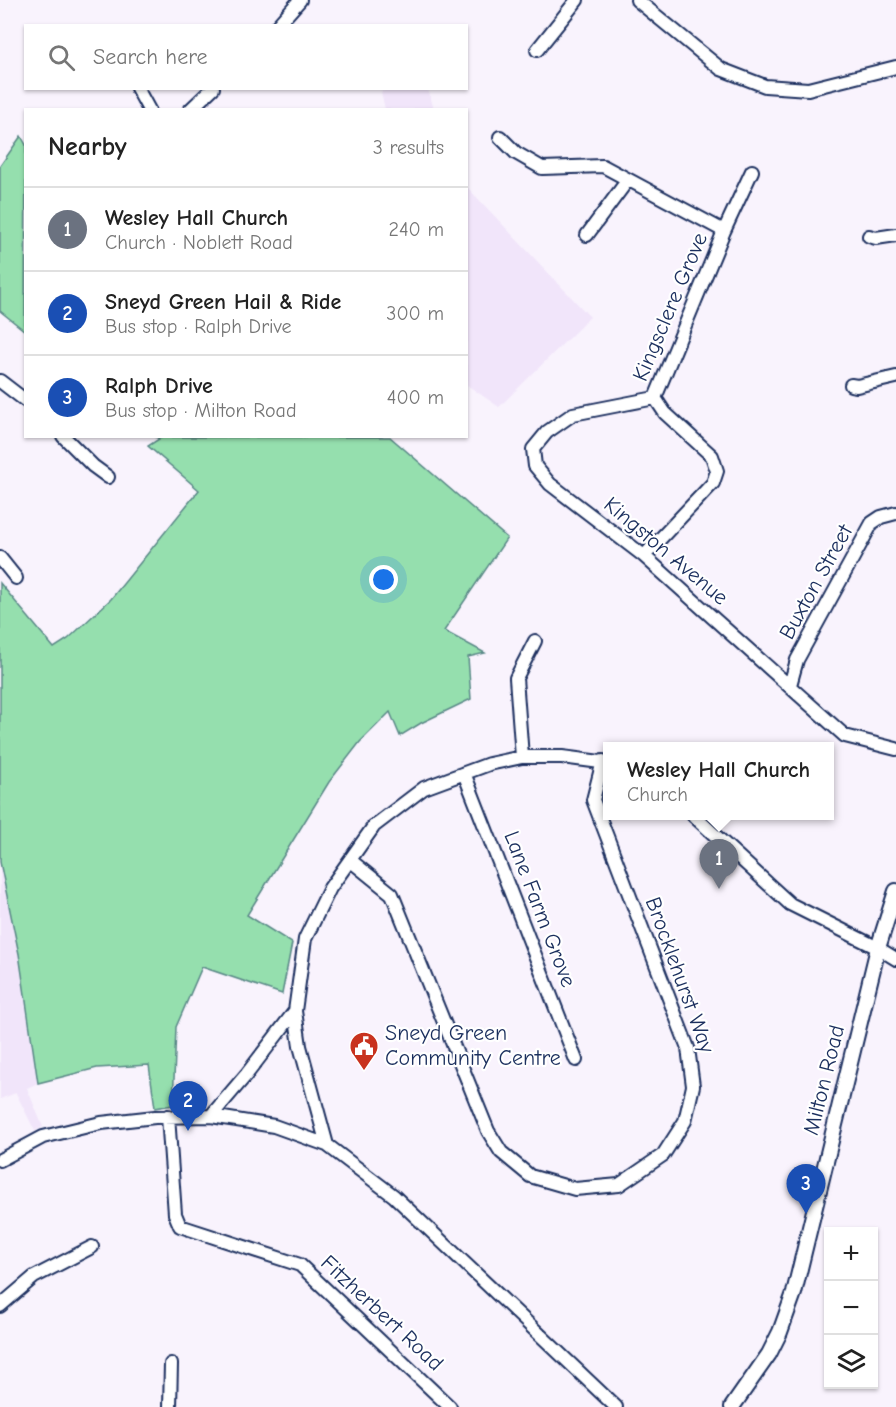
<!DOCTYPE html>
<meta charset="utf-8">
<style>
body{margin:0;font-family:"Comic Neue",sans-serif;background:#f2f2f2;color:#222}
.controls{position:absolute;right:18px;bottom:18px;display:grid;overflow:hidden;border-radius:0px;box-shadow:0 2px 4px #0004}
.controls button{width:54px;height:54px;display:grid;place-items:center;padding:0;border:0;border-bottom:2px solid #e0e0e0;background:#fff;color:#222;font:30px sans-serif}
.you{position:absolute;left:384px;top:580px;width:21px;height:21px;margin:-15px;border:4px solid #fff;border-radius:50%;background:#1a73e8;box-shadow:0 0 0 9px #1a73e833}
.badge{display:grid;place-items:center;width:39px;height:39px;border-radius:50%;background:#2563eb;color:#fff;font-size:20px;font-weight:700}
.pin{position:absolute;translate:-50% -50px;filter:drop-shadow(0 2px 3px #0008)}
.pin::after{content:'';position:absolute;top:32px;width:21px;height:18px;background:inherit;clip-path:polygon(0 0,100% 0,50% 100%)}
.popup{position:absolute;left:603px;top:742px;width:231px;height:78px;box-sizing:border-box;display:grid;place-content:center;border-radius:0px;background:#fff;filter:drop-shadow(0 2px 4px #0005);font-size:20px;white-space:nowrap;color:#767676}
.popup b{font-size:22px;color:#222}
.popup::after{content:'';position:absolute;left:50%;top:100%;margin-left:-12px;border:12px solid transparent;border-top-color:#fff}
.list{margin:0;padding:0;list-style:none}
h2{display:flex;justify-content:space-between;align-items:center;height:78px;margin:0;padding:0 24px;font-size:26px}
h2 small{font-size:20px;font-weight:400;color:#767676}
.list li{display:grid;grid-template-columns:39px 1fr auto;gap:18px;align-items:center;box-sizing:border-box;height:84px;padding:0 24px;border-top:2px solid #e0e0e0}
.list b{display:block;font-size:22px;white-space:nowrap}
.list p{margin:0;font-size:20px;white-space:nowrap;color:#767676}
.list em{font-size:20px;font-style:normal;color:#767676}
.icon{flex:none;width:33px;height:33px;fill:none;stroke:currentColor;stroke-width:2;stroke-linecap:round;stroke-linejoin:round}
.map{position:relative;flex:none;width:896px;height:1407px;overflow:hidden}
.search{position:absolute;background:#fff;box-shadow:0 2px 4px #0004;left:24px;top:24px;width:444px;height:66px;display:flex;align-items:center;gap:15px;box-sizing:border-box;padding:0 21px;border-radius:0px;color:#767676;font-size:22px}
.panel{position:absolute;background:#fff;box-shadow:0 2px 4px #0004;left:24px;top:108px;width:444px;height:330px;border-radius:0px}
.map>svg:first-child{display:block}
</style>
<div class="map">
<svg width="896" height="1407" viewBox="0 0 896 1407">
<rect width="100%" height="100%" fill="#f9f3fd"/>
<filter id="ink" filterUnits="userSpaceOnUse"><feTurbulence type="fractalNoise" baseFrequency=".0167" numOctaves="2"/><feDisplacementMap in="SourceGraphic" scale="12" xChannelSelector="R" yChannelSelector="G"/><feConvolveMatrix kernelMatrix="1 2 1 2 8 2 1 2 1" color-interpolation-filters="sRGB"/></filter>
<g filter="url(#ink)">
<path fill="#f1e5fa" d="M 386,89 L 428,89 L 434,109 L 385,109 L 381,92 Z
M 467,187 L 590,317 L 499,407 L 467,385 Z
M 0,862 L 19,954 L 38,1083 L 27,1088 L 43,1127 L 35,1131 L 16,1093 L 0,1099 Z"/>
<path fill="#95dfae" stroke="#588786" stroke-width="1.5" d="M 21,136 L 26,145 L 25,331 L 0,311 L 0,166 Z
M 156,437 L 390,437 L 507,538 L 444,631 L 485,653 L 468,657 L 471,699 L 421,723 L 400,736 L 390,712 L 360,742 L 329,782 L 247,915 L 292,943 L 282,994 L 202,967 L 176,1027 L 173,1105 L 155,1108 L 149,1065 L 97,1068 L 38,1083 L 19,954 L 0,862 L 0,583 L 54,648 L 68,639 L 111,599 L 199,490 L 148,446 L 159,439 Z"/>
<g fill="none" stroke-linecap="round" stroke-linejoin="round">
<g stroke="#1b2f5e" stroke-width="16">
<path id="minor" d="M 637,0 L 721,69 L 765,86 L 808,89 L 896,67
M 277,26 L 300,0
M 537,50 L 577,0
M 137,88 L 149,110
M 190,110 L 213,88
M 500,137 L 516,153 L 542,168 L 603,166 L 724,231
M 587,235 L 627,181
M 869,236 L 876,238 L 896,235
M 0,381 L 26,401
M 851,385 L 857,386 L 896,377
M 655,398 L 573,414 L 547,432 L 533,449 L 535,466 L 550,484 L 644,556 L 845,736 L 896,749
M 63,436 L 93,466 L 108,477
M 644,556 L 713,483 L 717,471 L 712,456 L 665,413 L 655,398 L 724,231 L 752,171
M 0,558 L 16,578
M 790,685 L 797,660 L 872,523 L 881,517 L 896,513
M 522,757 L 516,678 L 535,641
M 464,773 L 576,1060
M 694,816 L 790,904 L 878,948 L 896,959
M 350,860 L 392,894 L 488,1131 L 501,1152 L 530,1176 L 575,1189 L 619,1185 L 663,1155 L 685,1121 L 693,1086 L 688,1048 L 593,800 L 603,761
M 168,1116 L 175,1214 L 180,1226 L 300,1265 L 450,1407
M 211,1116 L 246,1075 L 295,1011
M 327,1145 L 300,1046 L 295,1011 L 305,939 L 330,888 L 374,826 L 424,788 L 489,764 L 522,757 L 562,757 L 608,763
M 0,1160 L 43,1137 L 101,1123 L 155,1117 L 211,1116 L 274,1126 L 327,1145 L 394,1196 L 616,1407
M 0,1306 L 34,1277 L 92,1247
M 170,1407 L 171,1364"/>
</g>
<g stroke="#1b2f5e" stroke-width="18">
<path id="tertiary" d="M 732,1407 L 769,1354 L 780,1332 L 794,1293 L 878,948 L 896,891"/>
</g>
<use href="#minor" stroke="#fff" stroke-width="12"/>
<use href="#tertiary" stroke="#fff" stroke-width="14"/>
</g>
</g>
<defs>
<g id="civic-pin" transform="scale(1.5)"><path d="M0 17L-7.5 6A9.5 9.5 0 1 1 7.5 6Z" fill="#c8321e" stroke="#fff"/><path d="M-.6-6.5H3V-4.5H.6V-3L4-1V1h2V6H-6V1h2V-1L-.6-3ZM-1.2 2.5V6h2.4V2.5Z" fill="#fff"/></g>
</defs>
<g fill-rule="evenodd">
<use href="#civic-pin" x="364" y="1046"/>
</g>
<g text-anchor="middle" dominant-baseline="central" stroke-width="4.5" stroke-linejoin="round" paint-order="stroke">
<g font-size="22" fill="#1b2f5e" stroke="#fff">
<text transform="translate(670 307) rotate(-67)">Kingsclere Grove</text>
<text transform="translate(666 551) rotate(40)">Kingston Avenue</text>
<text transform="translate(816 582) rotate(-61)">Buxton Street</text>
<text transform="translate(540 909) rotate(69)">Lane Farm Grove</text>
<text transform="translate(680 975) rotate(70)">Brocklehurst Way</text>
<text transform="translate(824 1080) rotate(-76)">Milton Road</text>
<text transform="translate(382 1313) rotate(43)">Fitzherbert Road</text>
</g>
<g font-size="22" fill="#1b2f5e" stroke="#fff" text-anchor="start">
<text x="385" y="1033">Sneyd Green<tspan x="385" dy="25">Community Centre</tspan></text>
</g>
</g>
</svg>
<div class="controls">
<button>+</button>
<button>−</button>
<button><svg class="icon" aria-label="layers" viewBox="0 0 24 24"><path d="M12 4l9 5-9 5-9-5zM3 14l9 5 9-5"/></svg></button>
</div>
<div class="you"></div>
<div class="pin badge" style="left:719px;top:889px;background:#6b7280">1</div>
<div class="popup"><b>Wesley Hall Church</b>Church</div>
<div class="pin badge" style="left:188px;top:1131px;background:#1a4fb4">2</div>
<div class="pin badge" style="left:806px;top:1214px;background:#1a4fb4">3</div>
<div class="search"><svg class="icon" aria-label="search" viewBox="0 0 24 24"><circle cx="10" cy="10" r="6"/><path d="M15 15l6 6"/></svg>Search here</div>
<section class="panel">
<h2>Nearby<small>3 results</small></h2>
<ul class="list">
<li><span class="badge" style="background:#6b7280">1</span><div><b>Wesley Hall Church</b><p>Church · Noblett Road</p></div><em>240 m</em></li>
<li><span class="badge" style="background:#1a4fb4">2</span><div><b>Sneyd Green Hail &amp; Ride</b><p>Bus stop · Ralph Drive</p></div><em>300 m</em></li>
<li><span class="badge" style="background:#1a4fb4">3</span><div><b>Ralph Drive</b><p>Bus stop · Milton Road</p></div><em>400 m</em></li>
</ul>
</section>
</div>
